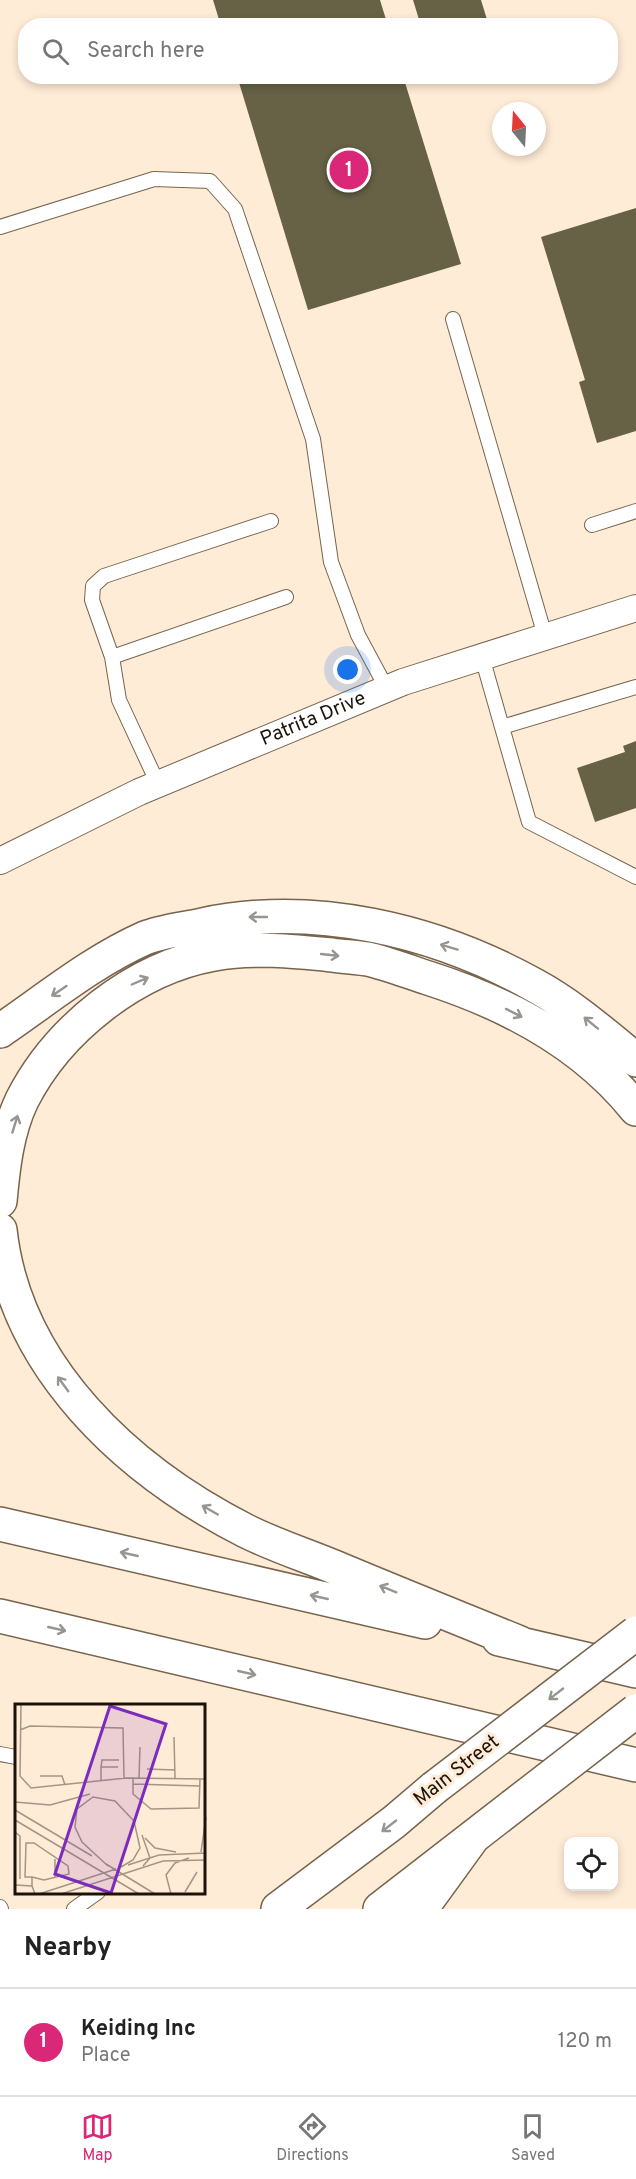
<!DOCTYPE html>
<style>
body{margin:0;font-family:Overpass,sans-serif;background:#f6f6f6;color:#222}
.controls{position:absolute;right:18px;bottom:18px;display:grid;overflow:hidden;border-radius:12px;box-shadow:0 3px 9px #0003}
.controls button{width:54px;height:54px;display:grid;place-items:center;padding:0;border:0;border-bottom:2px solid #e0e0e0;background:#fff;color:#222;font:30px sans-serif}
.compass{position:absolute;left:492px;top:102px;width:54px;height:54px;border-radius:50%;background:#fff;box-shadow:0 3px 9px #0003;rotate:342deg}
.you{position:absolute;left:348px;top:670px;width:21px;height:21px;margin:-15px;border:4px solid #fff;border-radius:50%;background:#1a73e8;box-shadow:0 0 0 9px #1a73e833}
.badge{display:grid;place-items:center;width:39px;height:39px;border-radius:50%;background:#db2777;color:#fff;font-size:20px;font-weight:700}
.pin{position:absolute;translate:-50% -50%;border:3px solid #fff;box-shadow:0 2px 6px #0006}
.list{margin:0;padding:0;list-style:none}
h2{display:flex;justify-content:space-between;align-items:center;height:78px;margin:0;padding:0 24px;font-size:26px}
h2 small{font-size:20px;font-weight:400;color:#767676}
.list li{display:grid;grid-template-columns:39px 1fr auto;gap:18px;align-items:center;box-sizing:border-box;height:108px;padding:0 24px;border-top:2px solid #e0e0e0}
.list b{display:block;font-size:22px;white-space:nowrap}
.list p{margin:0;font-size:20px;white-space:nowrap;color:#767676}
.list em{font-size:20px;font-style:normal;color:#767676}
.icon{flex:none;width:33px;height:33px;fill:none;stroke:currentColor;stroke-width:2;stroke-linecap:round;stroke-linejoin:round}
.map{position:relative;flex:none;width:636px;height:1909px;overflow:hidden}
.search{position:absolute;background:#fff;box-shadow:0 3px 9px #0003;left:18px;right:18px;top:18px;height:66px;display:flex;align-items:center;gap:15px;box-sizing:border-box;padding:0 21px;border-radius:24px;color:#767676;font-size:22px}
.sheet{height:186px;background:#fff}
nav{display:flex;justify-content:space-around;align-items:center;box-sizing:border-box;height:84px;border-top:2px solid #e0e0e0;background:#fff;font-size:16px;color:#767676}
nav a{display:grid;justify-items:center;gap:3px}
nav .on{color:#db2777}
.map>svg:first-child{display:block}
</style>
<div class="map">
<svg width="636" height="1909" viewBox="0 0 636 1909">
<rect width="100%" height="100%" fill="#ffecd7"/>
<path fill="#676246" d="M 213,0 L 380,0 L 388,26 L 221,26 Z
M 413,0 L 481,0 L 489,26 L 421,26 Z
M 237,76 L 403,76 L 461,264 L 308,310 Z
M 636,208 L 636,431 L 597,443 L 579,382 L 585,380 L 541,237 Z
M 636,741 L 636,808 L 595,822 L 577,768 L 625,752 L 623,746 Z"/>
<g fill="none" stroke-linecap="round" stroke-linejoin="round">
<g stroke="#78644d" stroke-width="16">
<path id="lane" d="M 0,227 L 154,179 L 210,181 L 235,209 L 313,439 L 331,562 L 358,635 L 387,689
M 453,319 L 545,636
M 592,525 L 636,511
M 112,657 L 92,600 L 93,586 L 104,576 L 271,521
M 482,657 L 529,822 L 636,877
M 502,727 L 636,687
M 158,784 L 119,700 L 112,657 L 286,597
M 0,1754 L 16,1757
M 0,1907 L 1,1909
M 74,1909 L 98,1892"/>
</g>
<g stroke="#78644d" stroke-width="28">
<g id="street">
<path id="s1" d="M 0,861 L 139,792 L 403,682 L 636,608"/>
</g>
</g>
<g stroke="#78644d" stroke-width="36">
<path id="primary" d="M 278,1909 L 394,1822 L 434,1788
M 380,1909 L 513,1806"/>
</g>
<g stroke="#78644d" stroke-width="36">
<path id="highway" d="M 0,1031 C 47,999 93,961 145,938 C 162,931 184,929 202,925 C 314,901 435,930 534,985 C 571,1005 603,1033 636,1060
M 0,1201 C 3,1168 7,1131 22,1100 C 58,1029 135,968 214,954 C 253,947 293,951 332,955 C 345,957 359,957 372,960 C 391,965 410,972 428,978 C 506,1003 584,1044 636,1109
M 0,1230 C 15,1368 128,1471 246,1531 C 274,1545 305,1555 334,1567 C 396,1593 458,1618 520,1643
M 0,1524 L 425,1622
M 0,1616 L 636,1765
M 499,1639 L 636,1671
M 421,1909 L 471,1840"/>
</g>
<use href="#lane" stroke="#fff" stroke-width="14"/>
<use href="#street" stroke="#fff" stroke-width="26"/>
<use href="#primary" stroke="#fff" stroke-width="33"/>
<use href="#highway" stroke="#fff" stroke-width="33"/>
<g stroke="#78644d" stroke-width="36" stroke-linecap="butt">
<path id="primary-bridge" d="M 434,1788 L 636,1633
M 513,1806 L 636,1711"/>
</g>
<use href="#primary-bridge" stroke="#fff" stroke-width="33"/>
</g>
<defs><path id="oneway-shaft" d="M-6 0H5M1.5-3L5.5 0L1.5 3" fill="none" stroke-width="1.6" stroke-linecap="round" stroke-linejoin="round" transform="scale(1.5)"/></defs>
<g stroke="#989591">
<use href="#oneway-shaft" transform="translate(258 917) rotate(180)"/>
<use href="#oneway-shaft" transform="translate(449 947) rotate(-163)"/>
<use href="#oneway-shaft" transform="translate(330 955) rotate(6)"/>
<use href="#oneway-shaft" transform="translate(140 981) rotate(-23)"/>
<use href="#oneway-shaft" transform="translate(59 991) rotate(146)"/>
<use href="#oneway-shaft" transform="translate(514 1013) rotate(27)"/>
<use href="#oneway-shaft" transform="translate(591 1023) rotate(-141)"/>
<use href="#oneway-shaft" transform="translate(15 1124) rotate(-73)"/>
<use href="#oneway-shaft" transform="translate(63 1384) rotate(-126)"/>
<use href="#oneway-shaft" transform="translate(210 1510) rotate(-150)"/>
<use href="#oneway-shaft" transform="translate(129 1554) rotate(-167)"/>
<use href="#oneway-shaft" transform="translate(388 1589) rotate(-158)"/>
<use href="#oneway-shaft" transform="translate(319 1597) rotate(-167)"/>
<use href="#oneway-shaft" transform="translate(57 1629) rotate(13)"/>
<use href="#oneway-shaft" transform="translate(247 1673) rotate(13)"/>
<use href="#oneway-shaft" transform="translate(556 1694) rotate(142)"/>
<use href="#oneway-shaft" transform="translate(389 1826) rotate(142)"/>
</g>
<g text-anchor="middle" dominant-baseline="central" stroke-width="6" stroke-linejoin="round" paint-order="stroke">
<g font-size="20" fill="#1b130a" stroke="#ffecd7">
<text stroke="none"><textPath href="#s1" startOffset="344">Patrita Drive</textPath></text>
<text transform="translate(457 1771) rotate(-38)">Main Street</text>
</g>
</g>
<g transform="translate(15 1704)">
<rect width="190" height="190" fill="#ffecd7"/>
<path fill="none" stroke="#a49585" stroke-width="1.5" d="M 6,0 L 5,72 L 16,84 L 111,74 L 191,75M 5,26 L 15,22 L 108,24 L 109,74M 159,33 L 160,74M 86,63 L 87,56 L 104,56M 132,65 L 160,66M 25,72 L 47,72 L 50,81M 118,74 L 118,90 L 136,105 L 184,104 L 185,75M 124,74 L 125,43M 86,76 L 86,63 L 103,63M 118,80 L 185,82M 0,98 L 35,101 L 75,90M 0,106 L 77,152M 0,116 L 124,190M 0,128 L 5,132 L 5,175M 127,131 L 135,154 L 128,162M 130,134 L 140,144 L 161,148M 186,148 L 191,113M 91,160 L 140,190M 113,161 L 144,151 L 191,149M 93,162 L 67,138 L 60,123 L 62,105 L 78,93 L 100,97 L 119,117 L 125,144 L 118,156 L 106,163M 40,174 L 40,155M 0,181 L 17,182 L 20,190M 17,182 L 17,173 L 29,176 L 54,170 L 53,162 L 19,139 L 11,139 L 10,173 L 17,173M 170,188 L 182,168M 24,190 L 101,165M 46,190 L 148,157 L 191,156M 156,190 L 151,171 L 160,159 L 174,154"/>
<path fill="#7b2cbf" fill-opacity="0.15" stroke="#7b2cbf" stroke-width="3" d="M 95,2 L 151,20 L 96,189 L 40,170 Z"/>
<rect width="190" height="190" fill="none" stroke="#1b130a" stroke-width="3"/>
</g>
</svg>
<div class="controls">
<button><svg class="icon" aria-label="locate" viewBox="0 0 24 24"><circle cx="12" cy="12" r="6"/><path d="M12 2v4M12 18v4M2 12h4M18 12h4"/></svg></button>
</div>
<svg class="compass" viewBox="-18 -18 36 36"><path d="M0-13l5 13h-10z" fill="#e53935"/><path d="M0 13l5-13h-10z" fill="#767676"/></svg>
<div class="you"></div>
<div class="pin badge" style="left:349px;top:170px">1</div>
<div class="search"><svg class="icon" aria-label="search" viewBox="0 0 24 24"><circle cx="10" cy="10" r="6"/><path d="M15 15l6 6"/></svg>Search here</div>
</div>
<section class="sheet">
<h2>Nearby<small></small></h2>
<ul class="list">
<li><span class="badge">1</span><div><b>Keiding Inc</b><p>Place</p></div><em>120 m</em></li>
</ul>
</section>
<nav>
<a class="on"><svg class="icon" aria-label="map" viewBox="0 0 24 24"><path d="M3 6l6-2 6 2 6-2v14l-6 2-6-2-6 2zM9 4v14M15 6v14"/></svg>Map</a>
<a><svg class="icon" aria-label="directions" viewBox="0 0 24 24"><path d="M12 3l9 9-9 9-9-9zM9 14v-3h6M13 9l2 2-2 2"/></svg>Directions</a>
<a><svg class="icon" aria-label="saved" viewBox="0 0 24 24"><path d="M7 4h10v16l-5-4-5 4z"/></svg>Saved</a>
</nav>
